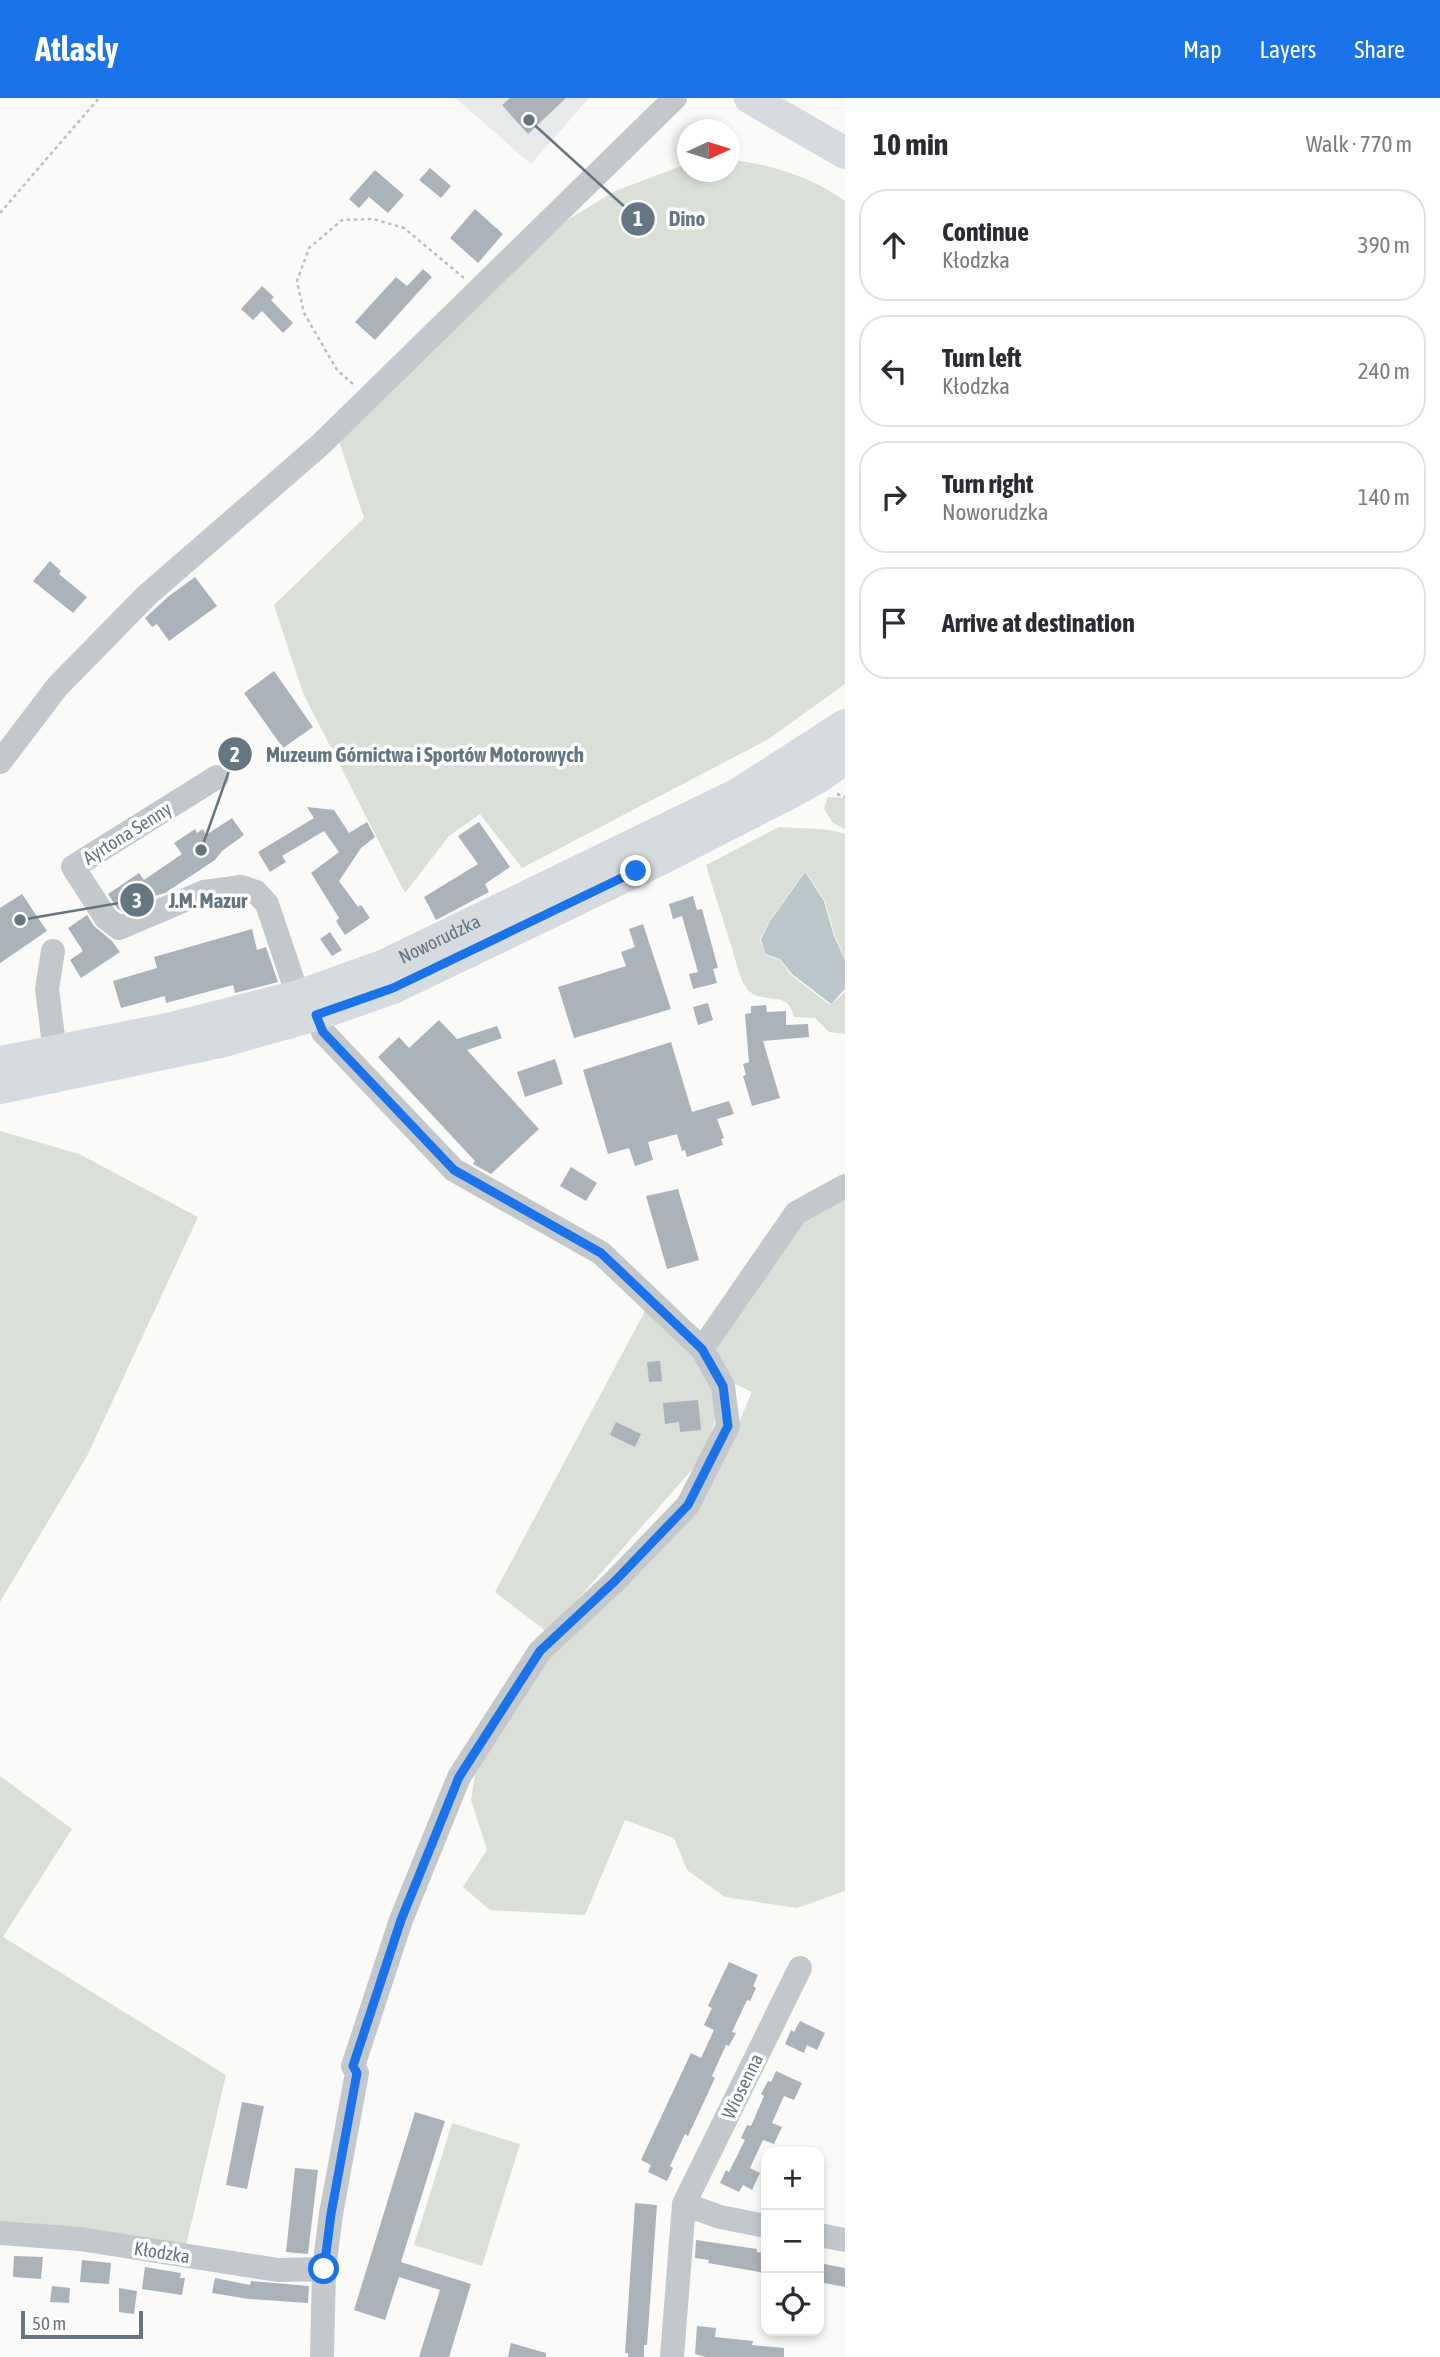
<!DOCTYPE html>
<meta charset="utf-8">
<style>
body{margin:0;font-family:"Asap Condensed",sans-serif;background:#f7f7f7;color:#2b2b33}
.controls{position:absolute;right:21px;bottom:21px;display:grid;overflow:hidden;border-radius:14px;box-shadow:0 4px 10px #0003}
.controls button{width:63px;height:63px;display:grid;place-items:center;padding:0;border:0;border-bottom:2px solid #e1e1e2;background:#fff;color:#2b2b33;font:35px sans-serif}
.compass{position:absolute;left:677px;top:21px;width:63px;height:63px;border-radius:50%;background:#fff;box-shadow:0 4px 10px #0003;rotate:86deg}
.scale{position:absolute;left:21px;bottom:18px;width:122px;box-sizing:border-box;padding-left:7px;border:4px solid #657683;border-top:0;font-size:19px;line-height:24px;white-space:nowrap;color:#657683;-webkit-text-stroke:5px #fff;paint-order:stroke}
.stop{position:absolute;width:21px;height:21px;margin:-16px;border:5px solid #1a73e8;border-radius:50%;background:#fff}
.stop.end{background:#1a73e8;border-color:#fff;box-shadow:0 2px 7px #0008}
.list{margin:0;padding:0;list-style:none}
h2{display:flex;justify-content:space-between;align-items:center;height:91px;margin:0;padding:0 28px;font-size:30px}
h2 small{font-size:23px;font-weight:400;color:#7c7c81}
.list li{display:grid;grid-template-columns:46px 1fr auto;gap:21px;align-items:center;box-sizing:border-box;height:112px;margin:0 14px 14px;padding:0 14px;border:2px solid #e1e1e2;border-radius:28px}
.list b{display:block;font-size:26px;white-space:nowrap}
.list p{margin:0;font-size:23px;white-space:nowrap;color:#7c7c81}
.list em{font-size:23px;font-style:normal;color:#7c7c81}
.icon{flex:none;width:38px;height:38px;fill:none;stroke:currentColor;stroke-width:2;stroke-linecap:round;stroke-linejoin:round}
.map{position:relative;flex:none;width:845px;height:2259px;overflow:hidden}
header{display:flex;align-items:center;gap:42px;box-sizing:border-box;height:98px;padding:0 35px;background:#1a73e8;color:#fff}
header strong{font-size:33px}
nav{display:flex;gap:38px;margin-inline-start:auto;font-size:24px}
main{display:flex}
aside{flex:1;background:#fff}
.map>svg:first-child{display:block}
</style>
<header>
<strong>Atlasly</strong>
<nav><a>Map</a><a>Layers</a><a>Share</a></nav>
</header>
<main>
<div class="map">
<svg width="845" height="2259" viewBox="0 0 845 2259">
<rect width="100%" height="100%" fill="#fafaf8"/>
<path fill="#e8e9e9" d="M 455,0 L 589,0 L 531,66 Z"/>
<path fill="#dadfd7" d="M 730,62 C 767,65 815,80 845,103 L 845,586 L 767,642 L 522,770 L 480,716 L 449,738 L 405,795 L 303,595 L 274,507 L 364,420 L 337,337 L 558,128 L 615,93 L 687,66 L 688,74 L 730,74 Z
M 828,699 L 845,700 L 845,731 L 833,725 L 824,711 Z
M 779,729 C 799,731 827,729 845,736 L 845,861 L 835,838 L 825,803 L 805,773 L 770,822 L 760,841 L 765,857 L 780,862 L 791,877 L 830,907 L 845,894 L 845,936 L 829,934 L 815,920 L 794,919 C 788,889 763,909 747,891 C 739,880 736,863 732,850 C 723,822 714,794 706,767 Z
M 0,1033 L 79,1056 L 198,1119 L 87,1358 L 0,1504 Z
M 845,1093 L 845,1793 L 797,1810 L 725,1799 L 687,1772 L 674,1740 L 625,1722 L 585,1817 L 490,1812 L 463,1789 L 487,1752 L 471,1702 L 478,1660 L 544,1562 L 718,1373 L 752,1294 L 731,1284 L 715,1250 L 801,1125 Z
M 653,1198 L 706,1268 L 719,1309 L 704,1358 L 548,1535 L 495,1494 Z
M 0,1678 L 72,1731 L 3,1839 L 226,1977 L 186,2148 L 0,2127 Z
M 452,2025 L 520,2046 L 482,2168 L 414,2147 Z"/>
<path fill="#bbc7cb" d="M 805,774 L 824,803 L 834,838 L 845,862 L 845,891 L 831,906 L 792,876 L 780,861 L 765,856 L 761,841 L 770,823 Z"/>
<path fill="#aab3b9" d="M 510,0 L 566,0 L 528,36 L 502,7 Z
M 430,70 L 451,88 L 441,100 L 419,82 Z
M 375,72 L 404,97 L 388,115 L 369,99 L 359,110 L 349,101 Z
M 475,111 L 503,136 L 478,165 L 450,140 Z
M 423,171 L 432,179 L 375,242 L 355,224 L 396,179 L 407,188 Z
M 262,188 L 274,199 L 271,202 L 293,225 L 283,235 L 262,213 L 253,222 L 241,211 Z
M 50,463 L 61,473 L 59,476 L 87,499 L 73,515 L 33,483 Z
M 195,479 L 217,508 L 169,543 L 157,526 L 152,529 L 145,520 L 169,498 Z
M 274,573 L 313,629 L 283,650 L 244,595 Z
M 307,709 L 334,712 L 349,735 L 367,724 L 375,739 L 361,750 L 339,783 L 358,809 L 361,807 L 370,820 L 345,837 L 336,823 L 339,820 L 311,775 L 339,754 L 324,733 L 282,758 L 286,764 L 270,774 L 258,754 L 314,720 Z
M 232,720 L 244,737 L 222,753 L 215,762 L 165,795 L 155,798 L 154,797 L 121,813 L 117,810 L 108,796 L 139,775 L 144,782 L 182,756 L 174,745 L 195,731 L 197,735 L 203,731 L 206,737 Z
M 479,724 L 510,769 L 485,786 L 489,794 L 436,822 L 424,799 L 478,766 L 458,738 Z
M 22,796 L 47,833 L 0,865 L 0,810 Z
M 693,798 L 697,812 L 702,811 L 718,870 L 713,871 L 717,885 L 693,891 L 689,876 L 698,874 L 682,818 L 673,821 L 669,806 Z
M 87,817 L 94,828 L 112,843 L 120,854 L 81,880 L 70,862 L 83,853 L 68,830 Z
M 643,826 L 671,911 L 574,940 L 558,889 L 626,868 L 621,854 L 635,849 L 629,831 Z
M 252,831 L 257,852 L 266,849 L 278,884 L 235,895 L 233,887 L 166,905 L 165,898 L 121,910 L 113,883 L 157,870 L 154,859 Z
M 330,834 L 342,852 L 332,858 L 320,841 Z
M 708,905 L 713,922 L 698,927 L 693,909 Z
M 766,907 L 767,914 L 786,913 L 786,927 L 808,926 L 809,939 L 763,943 L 780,1000 L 752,1008 L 743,978 L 746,977 L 743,966 L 749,964 L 745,916 L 751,915 L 751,908 Z
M 439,922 L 457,941 L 497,928 L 502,940 L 467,952 L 539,1031 L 491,1076 L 473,1066 L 475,1063 L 378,959 L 399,939 L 409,950 Z
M 671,944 L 692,1014 L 729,1003 L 734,1016 L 717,1021 L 724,1040 L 721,1041 L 723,1047 L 687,1059 L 685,1052 L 682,1053 L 677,1036 L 648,1044 L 653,1062 L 635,1068 L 629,1050 L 608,1056 L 583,972 Z
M 555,961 L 563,986 L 525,999 L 517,974 Z
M 571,1069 L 597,1085 L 586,1103 L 560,1088 Z
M 678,1091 L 699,1162 L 667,1171 L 646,1098 Z
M 660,1263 L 662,1283 L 649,1284 L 647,1264 Z
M 698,1302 L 701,1332 L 680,1334 L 679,1324 L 665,1326 L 663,1305 Z
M 616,1324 L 641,1336 L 635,1349 L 610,1337 Z
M 729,1864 L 758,1877 L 753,1888 L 756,1890 L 750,1903 L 747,1902 L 732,1934 L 736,1935 L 729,1948 L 726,1947 L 712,1978 L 715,1980 L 688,2038 L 685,2036 L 670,2068 L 673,2070 L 667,2083 L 648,2074 L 651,2067 L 641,2062 L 691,1955 L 701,1960 L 714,1932 L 704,1927 L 712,1910 L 708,1908 Z
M 800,1923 L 825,1935 L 817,1952 L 807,1947 L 804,1955 L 785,1946 L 791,1932 L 794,1934 Z
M 776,1973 L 802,1985 L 794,2002 L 784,1998 L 772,2025 L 782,2029 L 774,2046 L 763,2042 L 750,2070 L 760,2075 L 752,2092 L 743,2087 L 739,2094 L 720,2085 L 726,2072 L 729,2074 L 745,2042 L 741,2040 L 747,2027 L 751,2028 L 764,1998 L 761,1996 L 768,1983 L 771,1984 Z
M 242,2004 L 264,2008 L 247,2091 L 226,2087 Z
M 415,2014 L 445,2023 L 401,2164 L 471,2186 L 449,2259 L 419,2259 L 440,2192 L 399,2179 L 385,2222 L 354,2212 Z
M 295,2070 L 318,2072 L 308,2156 L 286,2154 Z
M 635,2105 L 657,2107 L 647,2247 L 644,2247 L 644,2259 L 628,2259 L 628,2255 L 625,2255 Z
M 696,2142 L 757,2151 L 757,2154 L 766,2155 L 766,2175 L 708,2165 L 709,2162 L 695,2160 Z
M 14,2158 L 43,2159 L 41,2181 L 13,2179 Z
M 82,2162 L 111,2165 L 109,2186 L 80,2184 Z
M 819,2165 L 845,2170 L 845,2189 L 819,2184 Z
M 145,2169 L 181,2175 L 180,2180 L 185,2180 L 182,2197 L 142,2191 Z
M 215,2180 L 250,2187 L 251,2183 L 309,2188 L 308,2205 L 249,2201 L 212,2195 Z
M 52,2188 L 70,2190 L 69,2205 L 50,2204 Z
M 119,2190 L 137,2193 L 134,2216 L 119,2214 Z
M 697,2228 L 716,2230 L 715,2239 L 753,2243 L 752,2247 L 784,2250 L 784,2259 L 706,2259 L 695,2256 Z
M 511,2245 L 546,2255 L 546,2259 L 508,2259 Z"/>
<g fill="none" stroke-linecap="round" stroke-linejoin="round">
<path stroke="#bbbfc2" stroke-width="2.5" stroke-dasharray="3.5 3.5" stroke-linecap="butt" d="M 0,115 L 99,0
M 353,286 L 337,272 L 304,215 L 297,183 L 309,150 L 342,122 L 373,121 L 404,130 L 464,180
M 837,696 L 845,699"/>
<path stroke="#c3c8cc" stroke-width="24" d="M 0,664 L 57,589 L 146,498 L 320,347 L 675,0
M 217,679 L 73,769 L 106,820 L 119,830 L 204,794 L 241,789 L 256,794 L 267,806 L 298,898
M 53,853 L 47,891 L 55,954
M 316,917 L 323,934 L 454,1072 L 601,1155 L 702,1251 L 723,1288 L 728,1328 L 688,1407 L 616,1482 L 540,1553 L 459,1679 L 401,1822 L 353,1968 L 357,1975 L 331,2116 L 324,2171 L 322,2259
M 702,1251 L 796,1115 L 845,1088
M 684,2106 L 720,2119 L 766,2128
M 0,2135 L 80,2141 L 278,2172 L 324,2171
M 819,2137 L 845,2142
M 672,2259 L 684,2106 L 800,1870"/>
<g stroke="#d6dbdf" stroke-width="32">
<path d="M 750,0 L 845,55"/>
<path id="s1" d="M 0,964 L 172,930 L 298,898 L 385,867 L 738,696 L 845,627"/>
<path d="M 0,990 L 220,944 L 316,917 L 393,890 L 663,760 L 792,694 L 822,677 L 845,660"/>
</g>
</g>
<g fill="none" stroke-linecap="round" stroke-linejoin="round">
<path stroke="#1a73e8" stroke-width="9" d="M 324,2171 L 331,2116 L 357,1975 L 353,1968 L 401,1822 L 459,1679 L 540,1553 L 616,1482 L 688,1407 L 728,1328 L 723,1288 L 702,1251 L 601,1155 L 454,1072 L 323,934 L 316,917 L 393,890 L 636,773"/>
</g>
<g text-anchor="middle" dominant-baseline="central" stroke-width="7" stroke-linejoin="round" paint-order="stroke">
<g font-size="19" fill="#657683" stroke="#fff">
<text transform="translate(127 735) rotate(-32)">Ayrtona Senny</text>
<text stroke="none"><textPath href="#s1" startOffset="458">Noworudzka</textPath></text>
<text transform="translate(742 1988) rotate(-64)">Wiosenna</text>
<text transform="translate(162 2154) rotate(9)">Kłodzka</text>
</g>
</g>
<path fill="none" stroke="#657683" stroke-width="2.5" d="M529 22L638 121M201 752L235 656M20 822L137 802"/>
<g fill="#657683" stroke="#fff" stroke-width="2.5">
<circle cx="529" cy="22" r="7"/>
<circle cx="201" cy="752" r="7"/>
<circle cx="20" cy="822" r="7"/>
<circle cx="638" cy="121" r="18"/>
<circle cx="235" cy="656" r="18"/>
<circle cx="137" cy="802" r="18"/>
</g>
<g font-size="21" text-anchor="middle" font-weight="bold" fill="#fff">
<text x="638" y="128">1</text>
<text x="235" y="664">2</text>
<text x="137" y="810">3</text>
</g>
<g font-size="21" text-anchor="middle" font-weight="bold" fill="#657683" stroke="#fff" stroke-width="7" stroke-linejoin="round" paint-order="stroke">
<text x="687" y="128">Dino</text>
<text x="425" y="664">Muzeum Górnictwa i Sportów Motorowych</text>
<text x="208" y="810">J.M. Mazur</text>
</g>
</svg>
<div class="controls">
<button>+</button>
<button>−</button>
<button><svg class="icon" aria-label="locate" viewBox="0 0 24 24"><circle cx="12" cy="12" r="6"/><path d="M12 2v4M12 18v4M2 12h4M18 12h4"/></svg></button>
</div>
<svg class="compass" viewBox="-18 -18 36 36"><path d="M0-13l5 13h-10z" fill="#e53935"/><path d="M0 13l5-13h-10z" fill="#7c7c81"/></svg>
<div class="scale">50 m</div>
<div class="stop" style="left:324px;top:2171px"></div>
<div class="stop end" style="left:636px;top:773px"></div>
</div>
<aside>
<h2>10 min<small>Walk · 770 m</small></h2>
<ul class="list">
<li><svg class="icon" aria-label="ahead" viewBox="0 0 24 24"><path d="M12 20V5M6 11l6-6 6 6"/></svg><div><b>Continue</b><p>Kłodzka</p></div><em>390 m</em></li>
<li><svg class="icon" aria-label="left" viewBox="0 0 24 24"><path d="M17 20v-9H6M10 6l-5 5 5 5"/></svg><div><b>Turn left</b><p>Kłodzka</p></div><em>240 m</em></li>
<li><svg class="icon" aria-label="right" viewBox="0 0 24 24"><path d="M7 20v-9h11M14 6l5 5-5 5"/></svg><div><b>Turn right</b><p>Noworudzka</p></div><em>140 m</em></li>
<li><svg class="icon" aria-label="arrive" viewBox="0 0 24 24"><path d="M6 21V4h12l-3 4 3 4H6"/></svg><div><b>Arrive at destination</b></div></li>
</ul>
</aside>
</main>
